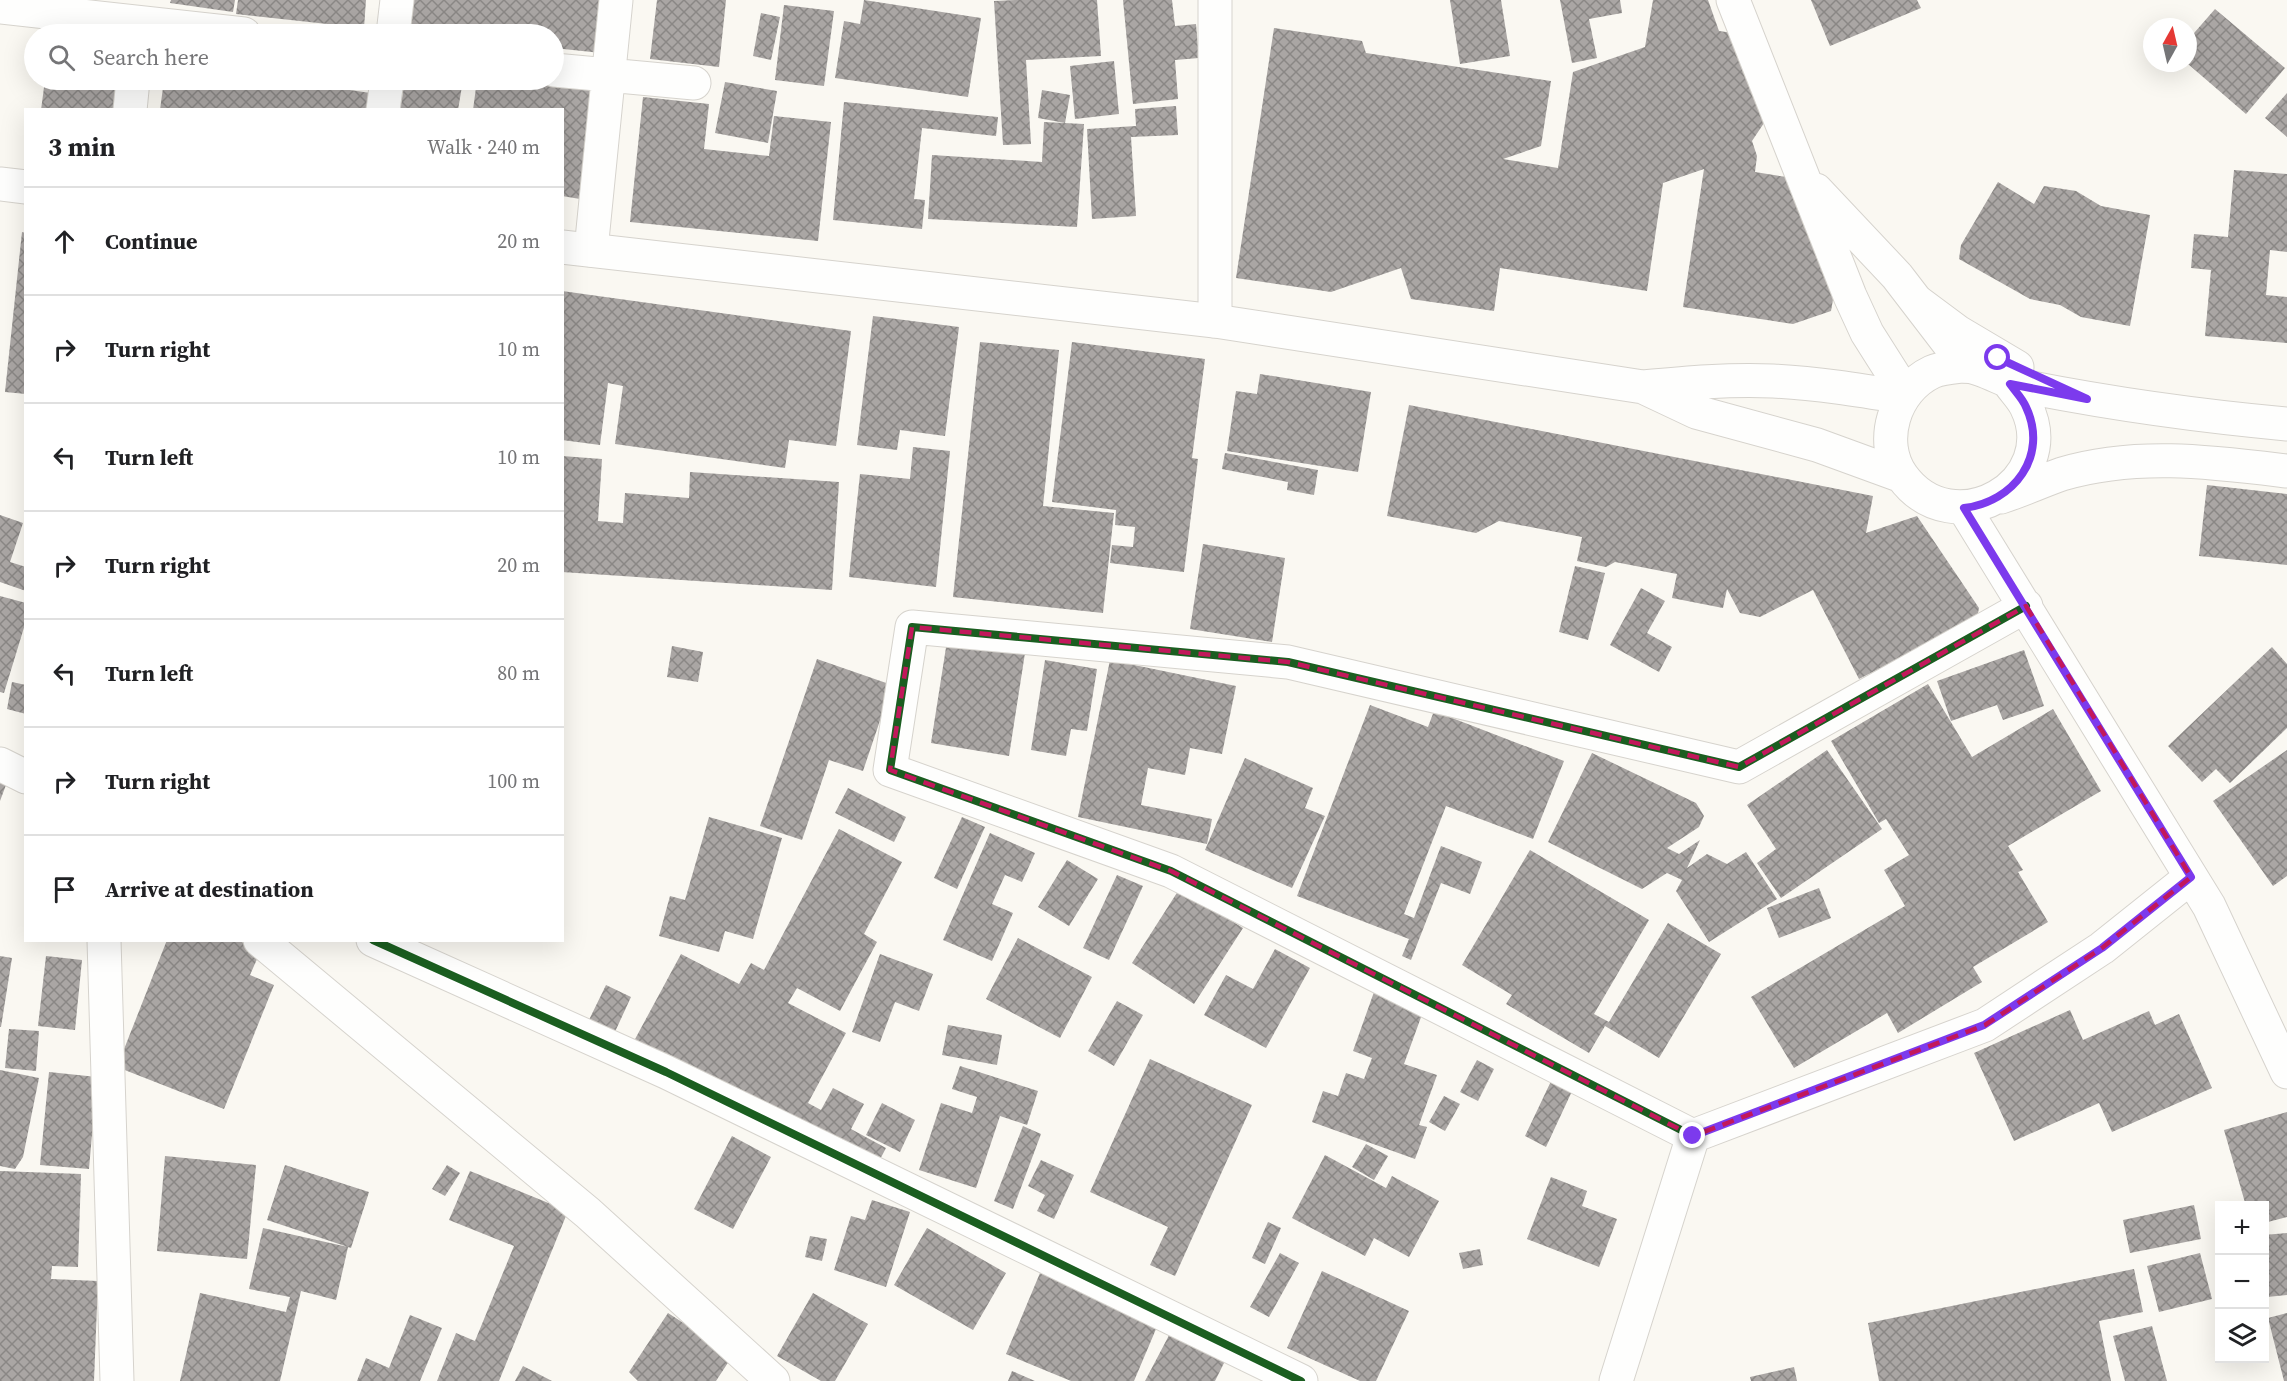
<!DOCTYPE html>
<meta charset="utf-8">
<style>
body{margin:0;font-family:"Source Serif 4",serif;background:#f2f2f2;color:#202124}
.controls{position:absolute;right:18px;bottom:18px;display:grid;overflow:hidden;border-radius:0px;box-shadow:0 6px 24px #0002}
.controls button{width:54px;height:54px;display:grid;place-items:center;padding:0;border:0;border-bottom:2px solid #e0e0e0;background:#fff;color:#202124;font:30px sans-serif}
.compass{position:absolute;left:2143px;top:18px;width:54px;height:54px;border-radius:50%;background:#fff;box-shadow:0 6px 24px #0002;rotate:8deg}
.stop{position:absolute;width:18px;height:18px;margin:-14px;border:4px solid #7c3aed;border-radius:50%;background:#fff}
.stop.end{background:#7c3aed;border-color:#fff;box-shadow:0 2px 6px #0008}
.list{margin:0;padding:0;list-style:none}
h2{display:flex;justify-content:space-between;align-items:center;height:78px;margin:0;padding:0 24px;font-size:26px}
h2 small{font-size:20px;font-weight:400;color:#757577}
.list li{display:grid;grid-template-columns:39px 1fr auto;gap:18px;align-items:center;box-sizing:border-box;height:108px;padding:0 24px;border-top:2px solid #e0e0e0}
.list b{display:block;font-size:22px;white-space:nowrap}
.list em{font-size:20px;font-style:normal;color:#757577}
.icon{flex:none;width:33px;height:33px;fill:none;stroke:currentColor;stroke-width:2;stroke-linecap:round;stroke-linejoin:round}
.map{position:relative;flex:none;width:2287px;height:1381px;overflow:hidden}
.search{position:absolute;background:#fff;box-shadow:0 6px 24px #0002;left:24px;top:24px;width:540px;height:66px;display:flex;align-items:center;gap:15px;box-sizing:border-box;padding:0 21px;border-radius:33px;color:#757577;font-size:22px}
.panel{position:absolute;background:#fff;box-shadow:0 6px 24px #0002;left:24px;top:108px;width:540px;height:834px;border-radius:0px}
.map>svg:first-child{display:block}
</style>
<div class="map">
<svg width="2287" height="1381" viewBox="0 0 2287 1381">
<defs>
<pattern id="building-cross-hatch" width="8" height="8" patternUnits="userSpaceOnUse" patternTransform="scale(1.5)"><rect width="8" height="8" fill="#aaa6a4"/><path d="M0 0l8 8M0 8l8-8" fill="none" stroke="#8a8785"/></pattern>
</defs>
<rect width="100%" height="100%" fill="#faf8f2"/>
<path fill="url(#building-cross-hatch)" d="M 171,0 L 235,0 L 233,12 L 170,3 Z
M 238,0 L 366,0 L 364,28 L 236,14 Z
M 410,0 L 606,0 L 601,53 L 554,48 L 554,34 L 407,33 Z
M 657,0 L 726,0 L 719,67 L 650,59 Z
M 864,0 L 981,18 L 968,97 L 835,78 L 844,21 L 860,24 Z
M 1015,0 L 1097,0 L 1101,56 L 1026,60 L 1031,144 L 1003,145 L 994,1 Z
M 1123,0 L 1172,0 L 1175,26 L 1196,24 L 1199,58 L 1175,60 L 1178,99 L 1133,104 Z
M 1450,0 L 1501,0 L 1510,56 L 1460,64 Z
M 1560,0 L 1620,0 L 1622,13 L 1589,19 L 1597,58 L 1572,63 Z
M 1653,0 L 1708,0 L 1719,31 L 1733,33 L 1764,123 L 1752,141 L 1757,156 L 1755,172 L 1793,178 L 1834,294 L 1831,311 L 1793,324 L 1683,307 L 1704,169 L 1663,183 L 1647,291 L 1500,268 L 1494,311 L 1411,299 L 1401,268 L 1331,292 L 1236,278 L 1274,28 L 1362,41 L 1366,53 L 1551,81 L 1541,146 L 1503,159 L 1558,168 L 1573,72 L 1645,47 Z
M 1811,0 L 1917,0 L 1921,8 L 1830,46 Z
M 784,5 L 834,11 L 824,86 L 775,80 Z
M 2215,9 L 2285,68 L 2246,114 L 2188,64 L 2188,40 Z
M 761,13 L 780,17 L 771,60 L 753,56 Z
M 52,20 L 125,34 L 50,34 Z
M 1114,61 L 1119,114 L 1075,119 L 1070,66 Z
M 45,80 L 119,80 L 115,110 L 41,110 Z
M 164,80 L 351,80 L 350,90 L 377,94 L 375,110 L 160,110 Z
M 405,80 L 463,80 L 458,110 L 400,110 Z
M 477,80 L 509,80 L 509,84 L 534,87 L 535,80 L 596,81 L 580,199 L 562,196 L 562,110 L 473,110 Z
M 725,82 L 777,91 L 768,143 L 715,133 Z
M 1042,90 L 1070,95 L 1065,123 L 1038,118 Z
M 2287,93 L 2287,137 L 2265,118 Z
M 643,97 L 709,104 L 704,149 L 769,156 L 774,116 L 831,122 L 818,241 L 630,222 Z
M 844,102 L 998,117 L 996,136 L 922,128 L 914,199 L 925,200 L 922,229 L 833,220 Z
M 1176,106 L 1178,135 L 1131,137 L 1136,216 L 1092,219 L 1087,129 L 1136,126 L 1135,109 Z
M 1044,122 L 1084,124 L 1077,227 L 928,219 L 932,155 L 1042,162 Z
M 2234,170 L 2287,174 L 2287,252 L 2270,250 L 2266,295 L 2287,297 L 2287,343 L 2205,336 L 2211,270 L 2191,268 L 2194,234 L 2228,237 Z
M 1998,182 L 2034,204 L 2044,186 L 2076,191 L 2101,206 L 2150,215 L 2130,326 L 2081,317 L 2060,305 L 2030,299 L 1959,259 L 1961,245 Z
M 22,232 L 26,233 L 26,394 L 5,392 Z
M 562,291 L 851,331 L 836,446 L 789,440 L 785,468 L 615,444 L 623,386 L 608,383 L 600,445 L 562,440 Z
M 873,316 L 959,327 L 945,436 L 900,430 L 897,450 L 857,445 Z
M 980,342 L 1059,350 L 1043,506 L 1114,513 L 1103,613 L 953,597 Z
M 1072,342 L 1205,359 L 1192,458 L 1198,459 L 1184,572 L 1110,563 L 1112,545 L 1133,547 L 1135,527 L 1115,525 L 1116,510 L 1052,502 Z
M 1260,374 L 1371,392 L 1358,472 L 1227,451 L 1236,391 L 1257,394 Z
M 1409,405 L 1873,496 L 1866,533 L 1917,516 L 1979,608 L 1975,628 L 1895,661 L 1859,679 L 1813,590 L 1760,617 L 1740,613 L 1727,589 L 1723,608 L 1672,598 L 1677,574 L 1615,562 L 1606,567 L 1577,561 L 1582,537 L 1499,521 L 1476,533 L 1387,516 Z
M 913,447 L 950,451 L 936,587 L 849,577 L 860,474 L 910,479 Z
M 1225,453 L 1318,470 L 1314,495 L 1287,490 L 1288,482 L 1222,469 Z
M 562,456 L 602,459 L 598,521 L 623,523 L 625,493 L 689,498 L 690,472 L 839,482 L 832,590 L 562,572 Z
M 2207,485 L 2287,494 L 2287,565 L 2199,556 Z
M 0,515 L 23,523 L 10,562 L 26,567 L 26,591 L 0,582 Z
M 1203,544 L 1285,558 L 1272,642 L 1190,629 Z
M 1575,566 L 1605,573 L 1588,640 L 1559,632 Z
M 1641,588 L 1665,601 L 1647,633 L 1672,647 L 1659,672 L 1610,645 Z
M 0,596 L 26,603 L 26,621 L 4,693 L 0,692 Z
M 947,641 L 1025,653 L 1009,756 L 931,743 Z
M 672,646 L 703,652 L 698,682 L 667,677 Z
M 2272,647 L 2287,664 L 2287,728 L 2230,783 L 2216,769 L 2202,782 L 2168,746 Z
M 2024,650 L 2044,706 L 2003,720 L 1997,705 L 1951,721 L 1937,681 Z
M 817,659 L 892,685 L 863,771 L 829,760 L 802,840 L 760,826 Z
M 1045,660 L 1097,669 L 1087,731 L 1071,729 L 1066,756 L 1031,750 Z
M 1110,660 L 1236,686 L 1222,754 L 1190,748 L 1185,775 L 1148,768 L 1141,805 L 1212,819 L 1207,844 L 1078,817 Z
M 12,682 L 26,685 L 26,714 L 7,709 Z
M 1928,684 L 1972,757 L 2053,709 L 2101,791 L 2008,846 L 2023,870 L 2018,872 L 2048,922 L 1973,967 L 1982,982 L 1898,1033 L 1887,1013 L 1794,1068 L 1751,997 L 1905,906 L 1884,870 L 1909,855 L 1886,819 L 1879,823 L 1831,741 Z
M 1370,705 L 1428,727 L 1434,711 L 1564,761 L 1533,839 L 1446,806 L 1404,914 L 1414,918 L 1441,846 L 1482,862 L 1470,894 L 1441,883 L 1411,960 L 1402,956 L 1409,939 L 1297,896 Z
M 1827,750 L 1882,829 L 1781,898 L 1757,863 L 1776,849 L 1747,805 Z
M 2287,750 L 2287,876 L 2273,886 L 2213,801 Z
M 1592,753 L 1696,803 L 1704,816 L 1699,827 L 1667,848 L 1679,854 L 1700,840 L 1687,868 L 1707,854 L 1727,864 L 1746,852 L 1777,899 L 1709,942 L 1676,891 L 1682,880 L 1667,873 L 1642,889 L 1548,842 Z
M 1245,758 L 1313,788 L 1305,808 L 1325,816 L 1292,888 L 1205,850 Z
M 0,783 L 6,785 L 0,801 Z
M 848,788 L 906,817 L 894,842 L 835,813 Z
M 709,817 L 782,838 L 753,939 L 725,931 L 719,952 L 659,936 L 670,896 L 685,900 Z
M 962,817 L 985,827 L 957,889 L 934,878 Z
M 839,829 L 902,862 L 864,934 L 877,942 L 840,1011 L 797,988 L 788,1003 L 846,1033 L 808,1103 L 821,1110 L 833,1088 L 864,1104 L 851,1129 L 886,1148 L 875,1169 L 634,1041 L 681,954 L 739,984 L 751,963 L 764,970 Z
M 990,833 L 1035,853 L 1022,882 L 1005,875 L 992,904 L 1013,913 L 992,961 L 943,940 Z
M 1530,850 L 1649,920 L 1594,1014 L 1609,1022 L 1668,923 L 1721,954 L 1659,1058 L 1605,1026 L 1589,1053 L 1506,1004 L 1512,995 L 1462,965 Z
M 1067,860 L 1098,879 L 1069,926 L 1038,907 Z
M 1117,875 L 1143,886 L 1109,960 L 1083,948 Z
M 1180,888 L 1243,928 L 1194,1004 L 1132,963 Z
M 1819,888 L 1831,918 L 1779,938 L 1767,908 Z
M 1018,938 L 1092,977 L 1060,1038 L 986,999 Z
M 167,940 L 237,940 L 261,950 L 250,975 L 274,985 L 224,1109 L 117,1067 Z
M 1275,949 L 1310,968 L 1266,1048 L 1204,1015 L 1226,975 L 1253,989 Z
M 880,954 L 933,974 L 919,1011 L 895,1002 L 880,1042 L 852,1032 Z
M 0,956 L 12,958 L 1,1027 L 0,1027 Z
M 46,956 L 82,960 L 75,1030 L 38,1026 Z
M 606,985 L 631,997 L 614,1034 L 588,1022 Z
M 1374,992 L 1424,1009 L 1404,1064 L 1437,1075 L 1419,1125 L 1427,1127 L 1415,1159 L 1312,1122 L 1323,1091 L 1338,1096 L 1346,1073 L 1364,1079 L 1372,1058 L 1353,1051 Z
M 1117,1001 L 1143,1015 L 1114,1066 L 1088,1051 Z
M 2070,1010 L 2083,1040 L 2149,1011 L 2155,1025 L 2179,1014 L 2212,1088 L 2112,1132 L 2099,1103 L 2014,1141 L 1974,1053 Z
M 948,1025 L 1002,1035 L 997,1065 L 942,1055 Z
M 9,1029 L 39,1031 L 36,1071 L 5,1068 Z
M 1150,1059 L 1252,1105 L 1175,1276 L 1150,1265 L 1168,1227 L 1090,1192 Z
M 1477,1060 L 1494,1069 L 1478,1101 L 1460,1092 Z
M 960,1066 L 1038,1091 L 1027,1125 L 1000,1116 L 976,1188 L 919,1170 L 941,1103 L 972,1113 L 977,1097 L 952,1089 Z
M 0,1070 L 39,1078 L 23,1157 L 15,1169 L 0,1166 Z
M 49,1072 L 97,1077 L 89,1169 L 40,1165 Z
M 1553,1077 L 1574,1087 L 1546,1147 L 1525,1136 Z
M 1444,1096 L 1460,1104 L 1445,1131 L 1429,1122 Z
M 882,1103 L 915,1120 L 900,1152 L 866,1135 Z
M 2287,1112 L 2287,1217 L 2264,1223 L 2264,1206 L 2246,1206 L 2224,1130 Z
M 1023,1126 L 1041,1134 L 1013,1209 L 994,1201 Z
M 732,1136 L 771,1157 L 733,1229 L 694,1209 Z
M 1366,1144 L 1388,1156 L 1374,1180 L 1352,1167 Z
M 1325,1155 L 1386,1188 L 1392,1176 L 1439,1201 L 1409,1257 L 1374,1238 L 1365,1256 L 1292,1218 Z
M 165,1156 L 256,1165 L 247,1259 L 157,1251 Z
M 1041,1160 L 1074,1175 L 1054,1219 L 1037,1211 L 1045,1195 L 1028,1186 Z
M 285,1165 L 369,1192 L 351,1248 L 267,1220 Z
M 447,1165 L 460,1173 L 445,1196 L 432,1189 Z
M 0,1171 L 81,1174 L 78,1267 L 52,1266 L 51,1279 L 98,1281 L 94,1381 L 0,1381 Z
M 470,1171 L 568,1211 L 499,1381 L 437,1381 L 456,1333 L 475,1341 L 514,1246 L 449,1220 Z
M 1551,1177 L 1587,1191 L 1582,1206 L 1617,1219 L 1599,1267 L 1527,1239 Z
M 872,1200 L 910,1212 L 886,1287 L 834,1270 L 851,1216 L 865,1220 Z
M 2194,1205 L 2201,1239 L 2130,1253 L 2123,1220 Z
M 1268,1222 L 1281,1228 L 1265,1264 L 1252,1258 Z
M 263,1228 L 348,1247 L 336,1300 L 301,1291 L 280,1381 L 180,1381 L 200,1293 L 286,1312 L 290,1297 L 249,1289 Z
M 927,1228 L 1006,1273 L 973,1330 L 894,1285 Z
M 2287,1233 L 2287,1295 L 2267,1297 L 2264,1235 Z
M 810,1236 L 827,1239 L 822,1261 L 805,1257 Z
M 1480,1249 L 1483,1265 L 1463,1269 L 1459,1253 Z
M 1280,1253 L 1299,1263 L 1269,1317 L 1250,1307 Z
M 2200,1253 L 2212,1299 L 2159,1312 L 2147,1266 Z
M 2134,1269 L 2143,1312 L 2099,1321 L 2111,1381 L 1879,1381 L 1868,1323 Z
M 1322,1271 L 1409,1311 L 1376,1381 L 1360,1381 L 1287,1348 Z
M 1040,1273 L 1159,1322 L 1134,1381 L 1071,1381 L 1006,1354 Z
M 813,1293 L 868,1324 L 835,1381 L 821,1381 L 777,1356 Z
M 668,1313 L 733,1355 L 716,1381 L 638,1381 L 629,1372 Z
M 2287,1313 L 2287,1381 L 2284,1381 L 2268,1318 Z
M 410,1315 L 442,1328 L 420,1381 L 357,1381 L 366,1358 L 389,1368 Z
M 1176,1322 L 1231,1349 L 1215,1381 L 1145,1381 Z
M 2152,1326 L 2167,1381 L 2125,1381 L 2113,1336 Z
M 523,1366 L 552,1381 L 515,1381 Z
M 1794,1367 L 1797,1381 L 1751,1381 L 1750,1377 Z
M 1012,1371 L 1035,1381 L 1008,1381 Z"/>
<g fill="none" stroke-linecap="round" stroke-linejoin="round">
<g stroke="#d6d3cd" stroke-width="35">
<path id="minor" d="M 1215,0 L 1215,321
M 0,7 L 244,34
M 393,34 L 397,0
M 554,70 L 694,83
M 130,110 L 133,80
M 383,110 L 387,80
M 591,250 L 616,0
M 1964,508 L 2209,906 L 2287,1072
M 0,764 L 26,777
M 104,940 L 117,1381
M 260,940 L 588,1213 L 773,1381
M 373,940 L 666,1072 L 1301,1381
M 1693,1136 L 1171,871 L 890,770 L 912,627 L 1288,662 L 1739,767 L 2026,606
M 1616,1381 L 1693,1136 L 1985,1025 L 2102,948 L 2191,877"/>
</g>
<g stroke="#d6d3cd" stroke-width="35">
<path id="tertiary" d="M 1733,0 L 1850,296 L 1867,333 L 1905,393
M 1816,190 L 1897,276 L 1966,366"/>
</g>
<g stroke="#d6d3cd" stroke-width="35">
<path id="primary" d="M 0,184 L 26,187
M 562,247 L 1215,321 L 1643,387 C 1686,383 1729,379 1773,381 C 1816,383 1859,390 1902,397
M 1919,303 L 1958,332 L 2017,367
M 2010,384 C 2015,391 2022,398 2026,406 C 2064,483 1953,547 1902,476 C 1878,442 1894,390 1932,372 C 1940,368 1954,367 1963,366 C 1981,365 2007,384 2027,387 C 2113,404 2200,416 2287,424
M 1643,387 L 1696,412 L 1817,445 L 1902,476
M 2001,497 C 2022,490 2042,481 2062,474 C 2136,452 2212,462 2287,471"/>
</g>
<use href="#minor" stroke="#fefefd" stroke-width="33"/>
<use href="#tertiary" stroke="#fefefd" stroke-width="33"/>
<use href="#primary" stroke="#fefefd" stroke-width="33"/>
<g stroke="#fff" stroke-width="11">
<path id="cycleway" d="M 373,940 L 666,1072 L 1301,1381
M 1693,1136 L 1171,871 L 890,770 L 912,627 L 1288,662 L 1739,767 L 2026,606"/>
</g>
<use href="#cycleway" stroke="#1b5e20" stroke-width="8"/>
</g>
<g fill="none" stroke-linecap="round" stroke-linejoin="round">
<path stroke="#7c3aed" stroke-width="8" d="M 1693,1136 L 1984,1025 L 2102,948 L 2191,877 L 1964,508 C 2014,502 2049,456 2026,407 C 2023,399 2015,391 2010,384 L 2087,399 L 1998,358"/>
</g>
<path fill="none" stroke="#c2185b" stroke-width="4.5" stroke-dasharray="12 8" stroke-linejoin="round" d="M 2026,606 L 2191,877 L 2102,948 L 1985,1025 L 1693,1136 L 1171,871 L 890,770 L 912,627 L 1288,662 L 1739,767 Z"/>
</svg>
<div class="controls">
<button>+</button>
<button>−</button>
<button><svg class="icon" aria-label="layers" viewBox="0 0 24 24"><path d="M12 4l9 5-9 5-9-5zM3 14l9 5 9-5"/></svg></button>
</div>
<svg class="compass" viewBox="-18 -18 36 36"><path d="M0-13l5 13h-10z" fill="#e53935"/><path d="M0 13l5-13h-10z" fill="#757577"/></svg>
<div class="stop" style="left:1998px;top:358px"></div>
<div class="stop end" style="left:1693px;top:1136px"></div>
<div class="search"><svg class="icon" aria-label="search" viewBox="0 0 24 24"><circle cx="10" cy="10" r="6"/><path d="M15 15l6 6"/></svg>Search here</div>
<section class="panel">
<h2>3 min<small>Walk · 240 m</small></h2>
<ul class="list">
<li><svg class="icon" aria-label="ahead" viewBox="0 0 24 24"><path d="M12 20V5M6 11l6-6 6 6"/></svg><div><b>Continue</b></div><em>20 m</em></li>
<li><svg class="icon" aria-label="right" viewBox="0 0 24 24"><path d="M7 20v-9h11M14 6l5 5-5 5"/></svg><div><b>Turn right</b></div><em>10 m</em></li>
<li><svg class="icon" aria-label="left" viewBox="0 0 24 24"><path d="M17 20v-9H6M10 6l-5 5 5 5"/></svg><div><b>Turn left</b></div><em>10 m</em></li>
<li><svg class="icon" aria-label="right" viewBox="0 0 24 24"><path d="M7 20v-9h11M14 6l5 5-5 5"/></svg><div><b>Turn right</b></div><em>20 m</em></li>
<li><svg class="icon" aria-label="left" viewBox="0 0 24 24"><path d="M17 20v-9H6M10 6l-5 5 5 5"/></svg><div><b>Turn left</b></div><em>80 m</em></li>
<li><svg class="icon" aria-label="right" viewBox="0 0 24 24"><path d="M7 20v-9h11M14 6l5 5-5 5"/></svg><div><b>Turn right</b></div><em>100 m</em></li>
<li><svg class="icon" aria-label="arrive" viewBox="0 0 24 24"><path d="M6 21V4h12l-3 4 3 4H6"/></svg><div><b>Arrive at destination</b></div></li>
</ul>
</section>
</div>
